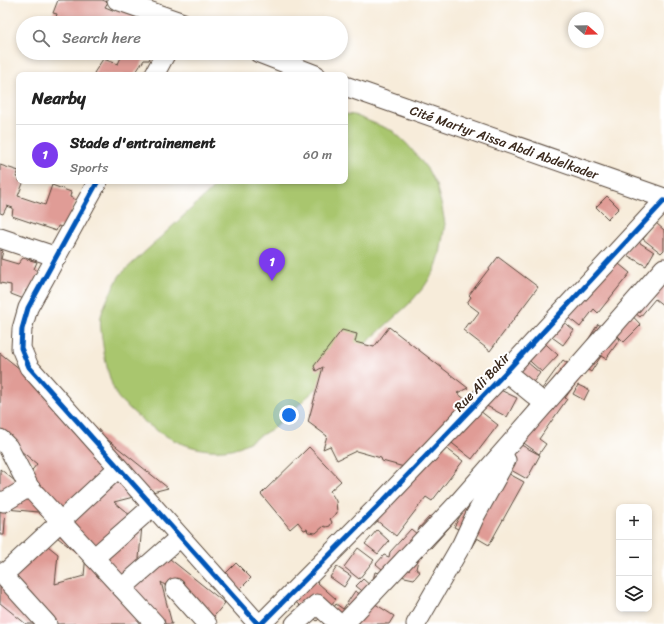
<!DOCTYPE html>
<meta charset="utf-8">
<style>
body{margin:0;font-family:Sriracha,sans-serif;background:#f2f2f2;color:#222}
.controls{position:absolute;right:12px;bottom:12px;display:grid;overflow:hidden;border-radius:8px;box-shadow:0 2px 6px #0003}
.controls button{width:36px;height:36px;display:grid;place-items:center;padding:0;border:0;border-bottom:1px solid #e0e0e0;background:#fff;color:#222;font:20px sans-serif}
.compass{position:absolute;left:568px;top:12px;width:36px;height:36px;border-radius:50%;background:#fff;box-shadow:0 2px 6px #0003;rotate:110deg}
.you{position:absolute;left:289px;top:415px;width:14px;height:14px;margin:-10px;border:3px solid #fff;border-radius:50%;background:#1a73e8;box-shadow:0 0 0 6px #1a73e833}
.badge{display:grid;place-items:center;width:26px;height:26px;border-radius:50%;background:#7c3aed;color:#fff;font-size:13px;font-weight:700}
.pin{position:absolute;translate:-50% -33px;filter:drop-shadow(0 1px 2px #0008)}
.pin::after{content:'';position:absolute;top:21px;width:14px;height:12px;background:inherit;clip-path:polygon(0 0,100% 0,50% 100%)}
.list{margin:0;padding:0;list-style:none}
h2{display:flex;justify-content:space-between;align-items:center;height:52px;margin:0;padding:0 16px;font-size:17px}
h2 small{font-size:13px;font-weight:400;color:#767676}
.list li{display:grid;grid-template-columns:26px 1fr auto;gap:12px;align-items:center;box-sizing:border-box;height:60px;padding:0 16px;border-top:1px solid #e0e0e0}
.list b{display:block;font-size:15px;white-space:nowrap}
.list p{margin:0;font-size:13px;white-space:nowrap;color:#767676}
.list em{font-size:13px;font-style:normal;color:#767676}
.icon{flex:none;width:22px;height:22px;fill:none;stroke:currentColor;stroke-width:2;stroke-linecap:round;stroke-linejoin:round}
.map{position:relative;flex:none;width:664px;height:624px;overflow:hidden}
.search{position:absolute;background:#fff;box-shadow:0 2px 6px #0003;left:16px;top:16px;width:332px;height:44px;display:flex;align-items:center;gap:10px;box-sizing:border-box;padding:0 14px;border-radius:22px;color:#767676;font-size:15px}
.panel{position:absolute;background:#fff;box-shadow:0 2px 6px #0003;left:16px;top:72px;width:332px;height:112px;border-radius:8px}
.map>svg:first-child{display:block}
</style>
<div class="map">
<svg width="664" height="624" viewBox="0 0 664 624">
<rect width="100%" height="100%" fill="#fff"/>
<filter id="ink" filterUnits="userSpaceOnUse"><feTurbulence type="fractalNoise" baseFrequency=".025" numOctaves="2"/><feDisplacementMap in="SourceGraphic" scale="8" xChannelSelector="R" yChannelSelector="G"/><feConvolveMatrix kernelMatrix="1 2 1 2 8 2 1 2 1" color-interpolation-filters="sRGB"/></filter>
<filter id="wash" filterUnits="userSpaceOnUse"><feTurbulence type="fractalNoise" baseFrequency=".012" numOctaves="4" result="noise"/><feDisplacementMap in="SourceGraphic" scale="16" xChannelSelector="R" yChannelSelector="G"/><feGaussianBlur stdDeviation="0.9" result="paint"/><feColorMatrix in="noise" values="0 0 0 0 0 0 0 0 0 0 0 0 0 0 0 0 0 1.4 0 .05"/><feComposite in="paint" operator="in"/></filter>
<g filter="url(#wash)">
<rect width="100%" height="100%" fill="#f7ecda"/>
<path fill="#f7cfd2" d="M 0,600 L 23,624 L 0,624 Z"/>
<path fill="#a9c66e" stroke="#727846" d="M 345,114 L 354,115 L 393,131 L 407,144 L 418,157 L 428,170 L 436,185 L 442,207 L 445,224 L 440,254 L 435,270 L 424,287 L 409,304 L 272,429 C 260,435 244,447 231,449 C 193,456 156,434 130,409 C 126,405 120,401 117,396 C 110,383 107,367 104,353 C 103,343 99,325 101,316 C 105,302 113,288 120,275 L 221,181 L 345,181 Z"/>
<g id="blocks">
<path fill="#e09c96" d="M 58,0 L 102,0 L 108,2 L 105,7 L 115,11 L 117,6 L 150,18 L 152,23 L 54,23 L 57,14 L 53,13 Z
M 123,53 L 152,53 L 149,60 L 144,60 L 134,75 L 96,75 L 94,73 L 103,59 L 118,64 Z
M 0,165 L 19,171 L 16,177 L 19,178 L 19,181 L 24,181 L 18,196 L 45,205 L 52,185 L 71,192 L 70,197 L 76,200 L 66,228 L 58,226 L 56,231 L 12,216 L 13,208 L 7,206 L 3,214 L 0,213 Z
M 607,196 L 619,208 L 608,219 L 596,207 Z
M 656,223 L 664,230 L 664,250 L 661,253 L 643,239 Z
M 634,239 L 654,252 L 646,266 L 625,254 Z
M 0,250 L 3,251 L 1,259 L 18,264 L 23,258 L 37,262 L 34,269 L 40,272 L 33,291 L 26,290 L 24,299 L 11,294 L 11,285 L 0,283 Z
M 609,256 L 630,273 L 598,313 L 594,309 L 580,327 L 569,318 Z
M 498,257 L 538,287 L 490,351 L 463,330 L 468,323 L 470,324 L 479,312 L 467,303 L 471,297 L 469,295 Z
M 664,259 L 664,306 L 655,299 L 640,317 L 625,305 Z
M 623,306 L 641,325 L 624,342 L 606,324 Z
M 557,316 L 574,330 L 563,345 L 545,332 Z
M 598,324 L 620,339 L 606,359 L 601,356 L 591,372 L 575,361 Z
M 389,327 L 468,388 L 457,393 L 498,425 L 472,459 L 448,440 L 437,441 L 463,461 L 432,501 L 426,497 L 396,536 L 371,516 L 408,468 L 382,461 L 381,458 L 356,451 L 337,460 L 330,446 L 323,449 L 327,436 L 308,422 L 323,367 L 316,371 L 314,366 L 342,330 L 357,334 L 355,342 L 374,347 Z
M 538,337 L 558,355 L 542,372 L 522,354 Z
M 0,353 L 168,488 L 114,502 L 142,525 L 137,581 L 160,551 L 225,603 L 210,621 L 161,582 L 172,624 L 26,624 L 0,603 L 0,578 L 34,535 L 58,554 L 55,584 L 84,576 L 87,542 L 78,554 L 47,529 L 60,514 L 6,509 L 4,535 L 0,535 L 0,469 L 20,485 L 37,464 L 0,434 Z
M 520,356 L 540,373 L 528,389 L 507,371 Z
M 563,360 L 582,374 L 565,398 L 567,399 L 539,439 L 546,444 L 539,454 L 510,433 Z
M 490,385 L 517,398 L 507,417 L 481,403 Z
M 578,385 L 589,390 L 584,400 L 573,394 Z
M 508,438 L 540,455 L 527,479 L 495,461 Z
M 309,447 L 341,481 L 330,491 L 336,501 L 337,513 L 330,519 L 332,522 L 330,526 L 326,527 L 324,526 L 316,533 L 308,532 L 307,529 L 304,530 L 298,522 L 290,529 L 261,494 Z
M 489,463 L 524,482 L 489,545 L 477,538 L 469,551 L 454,543 L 462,531 L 454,527 Z
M 430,516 L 438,518 L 455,516 L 454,522 L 431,548 L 428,548 L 418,560 L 416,569 L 420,572 L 414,579 L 400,576 L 372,584 L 375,572 L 389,575 L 376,564 L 384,555 L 389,557 L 390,552 L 411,529 L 418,535 L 419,528 Z
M 377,530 L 389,541 L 378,554 L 365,544 Z
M 358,548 L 374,560 L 359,579 L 344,567 Z
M 236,563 L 251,578 L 239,590 L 224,575 Z
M 337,567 L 351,576 L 344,587 L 330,577 Z
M 309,575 L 336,599 L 317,621 L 290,597 Z
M 363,579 L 372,587 L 366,594 L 356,586 Z
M 355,591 L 394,616 L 389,624 L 323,624 L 336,604 L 343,609 Z"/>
</g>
</g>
<g filter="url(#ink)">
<use href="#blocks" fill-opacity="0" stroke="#57473a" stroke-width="1"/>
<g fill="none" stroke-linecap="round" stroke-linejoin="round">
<g stroke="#57473a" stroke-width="21">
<g id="minor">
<path d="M 117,0 L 183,23"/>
<path d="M 259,53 L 316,75"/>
<path d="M 154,75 L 166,53"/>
<path id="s1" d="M 345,86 L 664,198"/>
<path d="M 98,181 L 28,308 L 22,329 L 21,348 L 29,367 L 258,624"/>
<path d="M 0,238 L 57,257"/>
<path d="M 506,372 L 545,404"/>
<path d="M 0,439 L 8,447 L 29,487"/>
<path d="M 0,501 L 4,502 L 29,487 L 155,624"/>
<path d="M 94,558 L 153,506"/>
<path d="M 0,572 L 47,624"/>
<path d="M 3,575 L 118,468"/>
<path d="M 122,588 L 180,537"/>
<path d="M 175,588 L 207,624"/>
<path d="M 261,624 L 381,503 L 506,372 L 664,201"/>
<path d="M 295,624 L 317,604 L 339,624"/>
<path d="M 344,624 L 459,502 L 664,268"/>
<path d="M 416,624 L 462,544 L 475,516 L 506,460"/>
</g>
</g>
<use href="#minor" stroke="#fff" stroke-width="19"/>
<g stroke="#fff" stroke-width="8">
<path id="cycleway" d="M 98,181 L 28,308 L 22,329 L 21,348 L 29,367 L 258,624
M 261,624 L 381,503 L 506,372 L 664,201"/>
</g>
<use href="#cycleway" stroke="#0057b8" stroke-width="5"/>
</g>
</g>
<g text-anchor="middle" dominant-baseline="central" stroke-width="4" stroke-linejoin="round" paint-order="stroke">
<g font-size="13" fill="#3b2a1e" stroke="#fff">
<text stroke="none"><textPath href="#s1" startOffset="169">Cité Martyr Aissa Abdi Abdelkader</textPath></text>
<text transform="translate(482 382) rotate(-47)">Rue Ali Bakir</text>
</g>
</g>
</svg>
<div class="controls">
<button>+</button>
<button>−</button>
<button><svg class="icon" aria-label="layers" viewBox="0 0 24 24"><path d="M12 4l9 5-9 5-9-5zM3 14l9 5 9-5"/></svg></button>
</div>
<svg class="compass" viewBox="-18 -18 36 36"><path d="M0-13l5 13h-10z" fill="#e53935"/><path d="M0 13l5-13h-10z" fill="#767676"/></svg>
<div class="you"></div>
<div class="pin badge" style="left:272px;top:281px">1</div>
<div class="search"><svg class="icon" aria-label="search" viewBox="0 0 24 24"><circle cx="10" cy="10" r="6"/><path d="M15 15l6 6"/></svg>Search here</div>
<section class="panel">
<h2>Nearby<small></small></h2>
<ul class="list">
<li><span class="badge">1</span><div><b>Stade d'entrainement</b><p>Sports</p></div><em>60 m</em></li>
</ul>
</section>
</div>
